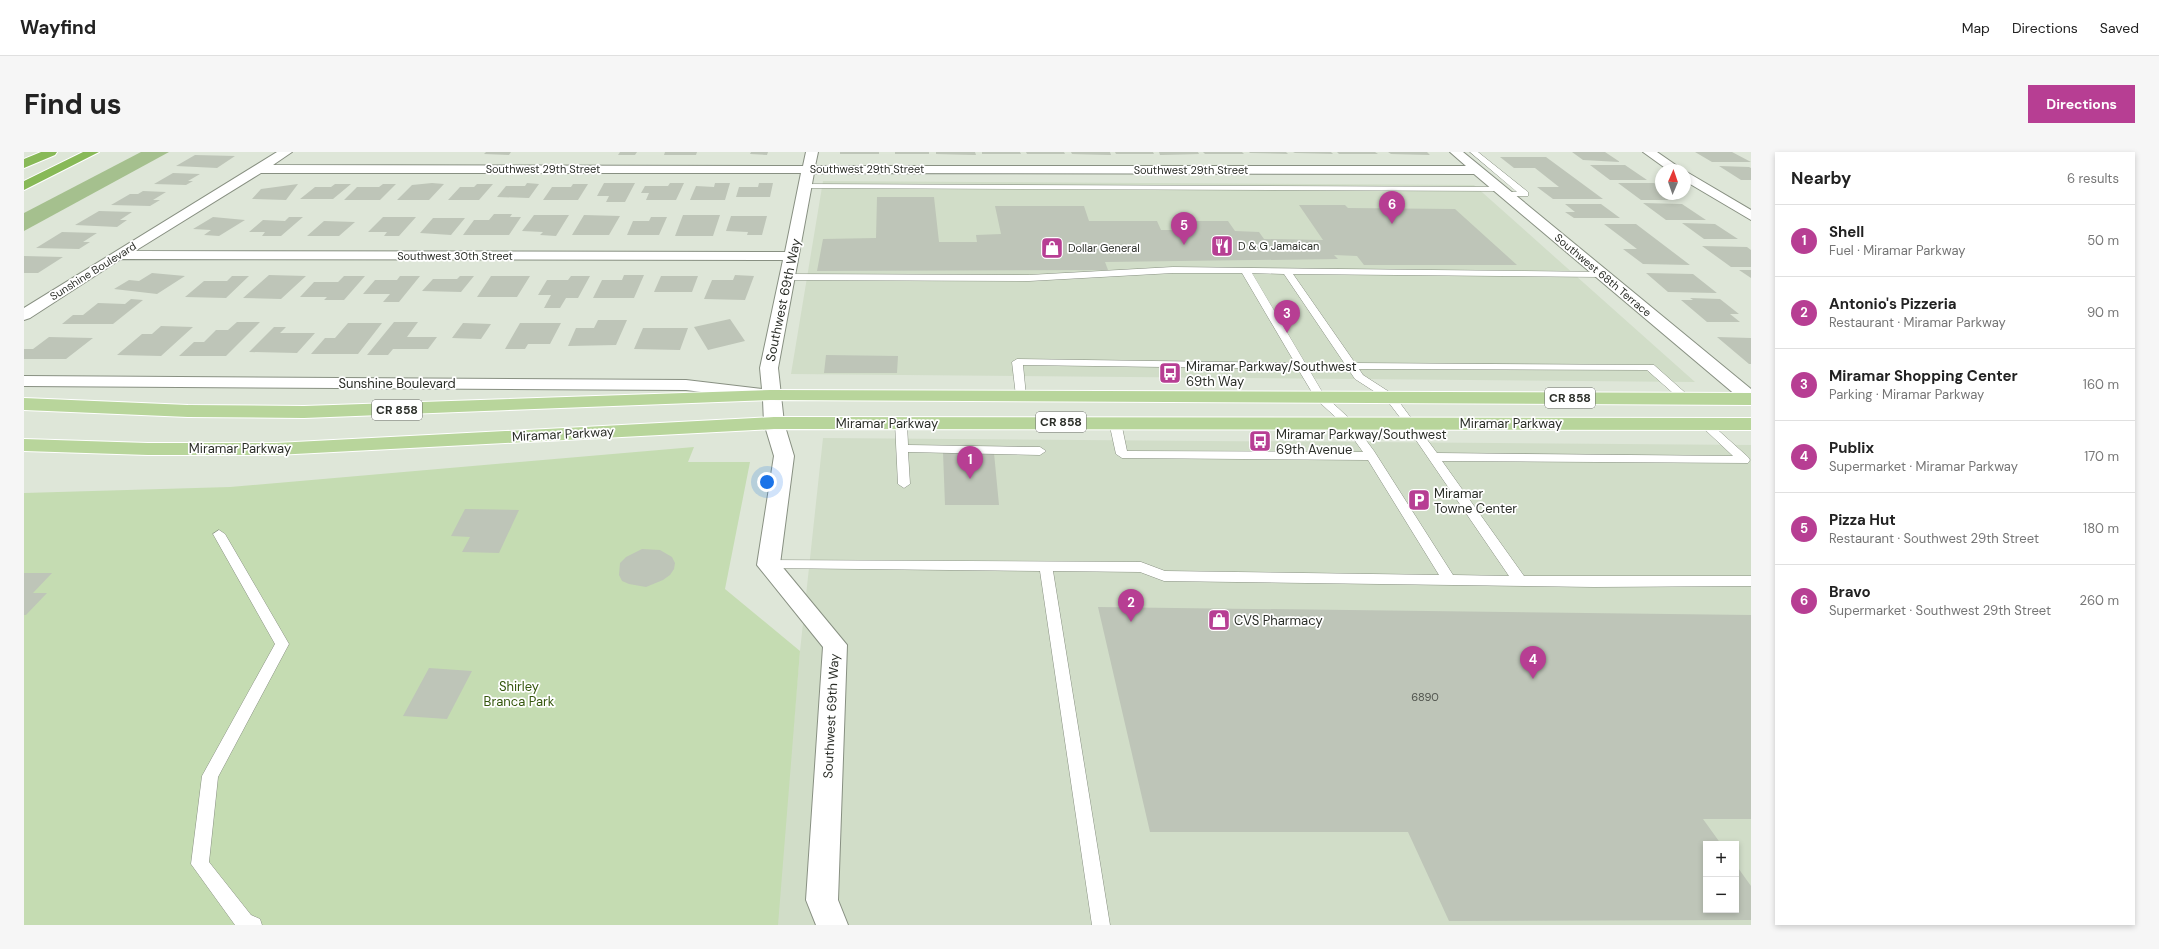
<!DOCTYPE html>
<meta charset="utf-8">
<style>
body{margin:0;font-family:"DM Sans",sans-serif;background:#f6f6f6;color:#222}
.controls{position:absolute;right:12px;bottom:12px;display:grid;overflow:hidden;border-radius:0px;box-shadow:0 2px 6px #0003}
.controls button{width:36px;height:36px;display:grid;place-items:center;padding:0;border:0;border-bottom:1px solid #e0e0e0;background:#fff;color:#222;font:20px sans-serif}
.compass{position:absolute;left:1631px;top:12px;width:36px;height:36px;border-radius:50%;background:#fff;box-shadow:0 2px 6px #0003;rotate:2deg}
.you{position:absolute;left:743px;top:330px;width:14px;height:14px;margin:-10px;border:3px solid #fff;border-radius:50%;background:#1a73e8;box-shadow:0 0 0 6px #1a73e833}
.badge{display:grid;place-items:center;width:26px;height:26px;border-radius:50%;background:#b73e93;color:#fff;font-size:13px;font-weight:700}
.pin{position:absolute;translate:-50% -33px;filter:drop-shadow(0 1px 2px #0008)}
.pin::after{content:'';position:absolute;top:21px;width:14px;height:12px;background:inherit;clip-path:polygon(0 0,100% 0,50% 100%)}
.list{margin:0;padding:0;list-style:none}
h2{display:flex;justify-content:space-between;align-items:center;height:52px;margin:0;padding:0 16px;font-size:17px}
h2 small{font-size:13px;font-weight:400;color:#767676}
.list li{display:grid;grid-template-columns:26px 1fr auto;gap:12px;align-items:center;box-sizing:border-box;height:72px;padding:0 16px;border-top:1px solid #e0e0e0}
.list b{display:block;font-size:15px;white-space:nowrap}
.list p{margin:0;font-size:13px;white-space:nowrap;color:#767676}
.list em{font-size:13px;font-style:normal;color:#767676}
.map{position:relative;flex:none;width:1727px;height:773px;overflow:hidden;border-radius:0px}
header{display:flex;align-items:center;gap:24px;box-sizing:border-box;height:56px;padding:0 20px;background:#fff;border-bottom:1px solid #e0e0e0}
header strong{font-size:19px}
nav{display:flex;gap:22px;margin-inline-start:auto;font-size:14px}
.intro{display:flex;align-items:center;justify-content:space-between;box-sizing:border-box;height:96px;padding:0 24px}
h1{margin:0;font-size:28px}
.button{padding:10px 18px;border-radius:0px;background:#b73e93;color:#fff;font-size:14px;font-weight:700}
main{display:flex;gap:24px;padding:0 24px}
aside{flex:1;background:#fff;border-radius:0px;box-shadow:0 2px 6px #0003}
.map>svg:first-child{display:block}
</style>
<header>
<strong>Wayfind</strong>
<nav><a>Map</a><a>Directions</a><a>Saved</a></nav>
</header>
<div class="intro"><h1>Find us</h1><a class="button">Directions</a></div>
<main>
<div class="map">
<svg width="1727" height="773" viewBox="0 0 1727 773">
<rect width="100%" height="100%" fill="#dee6d8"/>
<path fill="#d1ddc8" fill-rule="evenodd" d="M 799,29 L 1450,33 L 1671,230 L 767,222 Z
M 799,286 L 1727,293 L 1727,773 L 752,773 L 776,499 ZM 1682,692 L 1712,692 L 1712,758 L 1682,758 Z"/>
<path fill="#c5dcb2" d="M 670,295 L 664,310 L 726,310 L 701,437 L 776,499 L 754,773 L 0,773 L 0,341 L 206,335 Z"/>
<path fill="#a5c08e" d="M 117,0 L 145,0 L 0,79 L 0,61 Z"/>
<path fill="#bec5b8" d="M 462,0 L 487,0 L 485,3 L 460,2 Z
M 596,0 L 613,0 L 611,3 L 594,3 Z
M 641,0 L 673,0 L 672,3 L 640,3 Z
M 727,0 L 744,0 L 743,3 L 726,2 Z
M 816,0 L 855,0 L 855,2 L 816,2 Z
M 871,0 L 905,0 L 905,2 L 871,2 Z
M 912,0 L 951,0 L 952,3 L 912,2 Z
M 958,0 L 996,0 L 997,2 L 958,2 Z
M 1002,0 L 1040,0 L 1041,2 L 1003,2 Z
M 1047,0 L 1086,0 L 1087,3 L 1048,2 Z
M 1091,0 L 1129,0 L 1130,2 L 1092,2 Z
M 1135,0 L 1174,0 L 1175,2 L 1136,3 Z
M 1179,0 L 1218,0 L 1220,2 L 1181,2 Z
M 1225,0 L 1262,0 L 1264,2 L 1226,1 Z
M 1269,0 L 1307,0 L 1309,2 L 1271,1 Z
M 1313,0 L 1351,0 L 1354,2 L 1315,2 Z
M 1364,0 L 1403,0 L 1406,3 L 1367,2 Z
M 1548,0 L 1581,0 L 1596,10 L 1559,8 Z
M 1671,0 L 1708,0 L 1727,10 L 1688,10 Z
M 171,3 L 211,4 L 193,16 L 152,14 Z
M 1476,5 L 1522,5 L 1579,47 L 1529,47 L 1513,35 L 1535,35 L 1511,16 L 1490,16 Z
M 1566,13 L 1601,13 L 1623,28 L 1586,28 Z
M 1695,14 L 1725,15 L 1727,16 L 1727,28 L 1717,28 Z
M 149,21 L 176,22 L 164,29 L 169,29 L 162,33 L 130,32 Z
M 408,31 L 420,32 L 405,48 L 373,48 L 388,33 Z
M 503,31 L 515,32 L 505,46 L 473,45 L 482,34 L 501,34 Z
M 580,31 L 611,31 L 601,50 L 582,50 L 585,44 L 573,44 Z
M 646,31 L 660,31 L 652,48 L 622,48 L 625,41 L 617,41 L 621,34 L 644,34 Z
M 691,31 L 706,31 L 701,48 L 666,48 L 672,34 L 690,35 Z
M 735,31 L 749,31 L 746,45 L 712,45 L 715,35 L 734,35 Z
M 1594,31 L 1630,31 L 1637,36 L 1637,42 L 1645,42 L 1654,48 L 1617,48 Z
M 274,32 L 262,48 L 228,47 L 237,37 Z
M 311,32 L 327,32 L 309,47 L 276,47 L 291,35 L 307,35 Z
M 359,32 L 372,32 L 356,48 L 320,48 L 333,35 L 355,35 Z
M 453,32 L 469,32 L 455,48 L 424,48 L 436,35 L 450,35 Z
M 549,32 L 564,32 L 554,48 L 519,48 L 528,35 L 547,35 Z
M 119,39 L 142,40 L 129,48 L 136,48 L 126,54 L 87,53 L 106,42 L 114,42 Z
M 853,45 L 910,45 L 915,90 L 953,90 L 952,83 L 977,82 L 971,54 L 1060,54 L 1065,69 L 1133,69 L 1137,78 L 1167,78 L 1162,69 L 1204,69 L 1211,79 L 1235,80 L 1240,87 L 1299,88 L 1275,53 L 1321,53 L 1324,56 L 1431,57 L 1493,113 L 1340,113 L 1333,104 L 1310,103 L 1314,107 L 1081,110 L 1084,118 L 793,119 L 799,87 L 852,86 Z
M 1619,51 L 1658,52 L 1682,68 L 1642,68 Z
M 1541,52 L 1577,52 L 1596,66 L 1550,66 L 1541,60 L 1551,60 Z
M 75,59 L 108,60 L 96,68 L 103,68 L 93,75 L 51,73 Z
M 470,62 L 488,62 L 486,65 L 497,65 L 485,83 L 439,83 L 450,68 L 465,68 Z
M 510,63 L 545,63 L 532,84 L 516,83 L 519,80 L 498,79 Z
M 560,63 L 596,64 L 585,83 L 548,83 Z
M 659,63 L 696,63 L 689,84 L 651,84 Z
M 707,64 L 743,64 L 738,83 L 723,83 L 724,80 L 702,79 Z
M 189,65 L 221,68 L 195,84 L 180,83 L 187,78 L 169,77 Z
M 265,65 L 279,65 L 257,84 L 238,84 L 241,80 L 225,80 L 239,68 L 261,69 Z
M 359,65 L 392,65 L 375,84 L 360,84 L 363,80 L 344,80 Z
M 627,65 L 643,65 L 635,83 L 603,83 L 609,69 L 625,69 Z
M 409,66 L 441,66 L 427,83 L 396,81 Z
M 300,69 L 331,70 L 315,84 L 283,84 Z
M 1658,71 L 1691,72 L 1714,87 L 1680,87 Z
M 1580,72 L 1612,72 L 1666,113 L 1619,112 L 1599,97 L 1613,97 Z
M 38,80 L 73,81 L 59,90 L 66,90 L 55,97 L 12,96 Z
M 1678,94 L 1723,95 L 1727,98 L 1727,115 L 1707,115 Z
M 0,104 L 39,105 L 14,121 L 0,121 Z
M 1715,118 L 1727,118 L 1727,126 Z
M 128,121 L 161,124 L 133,142 L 90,137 L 105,128 L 115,129 Z
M 1622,121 L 1669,122 L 1693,141 L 1644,140 Z
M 245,123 L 282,124 L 257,147 L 219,146 Z
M 600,123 L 620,123 L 610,146 L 569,146 L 578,128 L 598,128 Z
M 711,123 L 730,124 L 721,148 L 680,147 L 688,128 L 709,128 Z
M 208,124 L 225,124 L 202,146 L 161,145 L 180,129 L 203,129 Z
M 320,124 L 341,124 L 320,148 L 300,148 L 303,145 L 276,145 L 290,130 L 314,130 Z
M 376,124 L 396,124 L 375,150 L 359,150 L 366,142 L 339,142 L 351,128 L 373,128 Z
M 436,124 L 450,124 L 437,140 L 398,139 L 409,127 L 433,127 Z
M 467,124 L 506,124 L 493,145 L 453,145 Z
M 547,124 L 566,124 L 554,146 L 542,146 L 536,156 L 520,156 L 527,143 L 514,143 L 523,128 L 544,128 Z
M 637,124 L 674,124 L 668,140 L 630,140 Z
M 1666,146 L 1696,147 L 1715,162 L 1706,162 L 1716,170 L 1683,170 L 1657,148 L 1669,148 Z
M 107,147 L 119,148 L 89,172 L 38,172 L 49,163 L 59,163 L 74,151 L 101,152 Z
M 706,167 L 721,189 L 684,198 L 670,175 Z
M 574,168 L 603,168 L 592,193 L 544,194 L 552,176 L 570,176 Z
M 213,170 L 236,170 L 202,204 L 155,204 L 170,190 L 180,190 L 192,178 L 204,178 Z
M 370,170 L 394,170 L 383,185 L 413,185 L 404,197 L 369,197 L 364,203 L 343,203 Z
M 324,171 L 358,171 L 334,202 L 287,202 L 301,186 L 311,186 Z
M 439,171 L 467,172 L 457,187 L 428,186 Z
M 496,171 L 537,171 L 526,192 L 504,192 L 501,197 L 481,197 Z
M 137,174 L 169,175 L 137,204 L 93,203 L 118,182 L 128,182 Z
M 250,175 L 262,175 L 256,181 L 291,181 L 273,201 L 225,200 Z
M 619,176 L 664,176 L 656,198 L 610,197 Z
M 25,185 L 69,186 L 42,207 L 0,207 L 0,197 L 9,197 Z
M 1693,185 L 1727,186 L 1727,212 L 1725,212 Z
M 802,203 L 874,204 L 873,221 L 800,221 Z
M 919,300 L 970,301 L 975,353 L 921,353 Z
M 441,357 L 495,358 L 475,401 L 438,400 L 446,385 L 427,384 Z
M 618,397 L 636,398 L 648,405 L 651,411 L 650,417 L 646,423 L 639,428 L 622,435 L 605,432 L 598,429 L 595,423 L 596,411 L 602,405 Z
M 0,421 L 28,421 L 9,441 L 23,441 L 2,463 L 0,463 Z
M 1074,455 L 1727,463 L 1727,667 L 1679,667 L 1697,692 L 1682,692 L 1682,758 L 1712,758 L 1712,713 L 1727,734 L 1727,768 L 1425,769 L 1384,680 L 1126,680 Z
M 405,516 L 448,519 L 423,567 L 379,564 Z"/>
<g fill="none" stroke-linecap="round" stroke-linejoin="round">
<g stroke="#889082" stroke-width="1">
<path id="service" d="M 1446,0 L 1454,0 L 1504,40 L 1504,44 L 1479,44 L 1479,40 L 1493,40 Z
M 779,32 L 1476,35 L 1480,37 L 1476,39 L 782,36 L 778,34 Z
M 1149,115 L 1580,120 L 1581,122 L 1577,125 L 1269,122 L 1331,211 L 1630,213 L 1666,245 L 1667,247 L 1666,249 L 1658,249 L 1623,218 L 1335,217 L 1339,223 L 1370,243 L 1413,301 L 1709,304 L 1675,272 L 1681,269 L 1685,270 L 1724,305 L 1726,308 L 1724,311 L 1418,309 L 1500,424 L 1727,424 L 1727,434 L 1570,435 L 1140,429 L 1116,420 L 1029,419 L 1086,773 L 1068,773 L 1016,419 L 744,416 L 739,414 L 737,411 L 739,408 L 1117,410 L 1141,419 L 1415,423 L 1344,308 L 1098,306 L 1092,302 L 1085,270 L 1091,267 L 1097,270 L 1103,299 L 1339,300 L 1319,272 L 1292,247 L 1274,217 L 999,213 L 1002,244 L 997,247 L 992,244 L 988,210 L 993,207 L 1271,211 L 1218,121 L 1149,121 L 1005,129 L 764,128 L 759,125 L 764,122 L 1005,123 ZM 1228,121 L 1260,122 L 1331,227 L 1362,247 L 1381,272 L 1485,424 L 1429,423 L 1350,299 L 1327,268 L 1300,243 Z
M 877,268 L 883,271 L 884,293 L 1016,295 L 1022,299 L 1016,303 L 884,300 L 886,332 L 880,336 L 874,332 L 871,271 Z
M 195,378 L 201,382 L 265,492 L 194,625 L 185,710 L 227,763 L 236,767 L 238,773 L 211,773 L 167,712 L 178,624 L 251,492 L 189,382 Z"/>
</g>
<g stroke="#889082" stroke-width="2">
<path id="minor" d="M 253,0 L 268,0 L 249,13 L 779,14 L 782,0 L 794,0 L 791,14 L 1442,14 L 1426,0 L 1439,0 L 1727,237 L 1727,252 L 1720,250 L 1450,22 L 790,21 L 754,216 L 760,271 L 770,304 L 756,412 L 823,493 L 814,748 L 824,773 L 792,773 L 782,748 L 799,495 L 733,413 L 750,304 L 740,271 L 739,248 L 662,238 L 0,234 L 0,224 L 662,228 L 738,237 L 736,216 L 759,108 L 97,107 L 6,166 L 0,168 L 0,156 ZM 237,21 L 777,21 L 761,100 L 111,99 Z
M 1619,0 L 1633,0 L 1659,18 L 1644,18 Z
M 1661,19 L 1727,58 L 1727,68 L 1661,29 Z"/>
</g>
<g stroke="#fff" stroke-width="2">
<path id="primary" d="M 746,238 L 1727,241 L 1727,253 L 746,248 L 280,266 L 164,265 L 0,258 L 0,246 L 164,253 L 280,254 Z
M 750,265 L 1727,266 L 1727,278 L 750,277 L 252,303 L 124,303 L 0,299 L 0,287 L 124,291 L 252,291 Z"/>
</g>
<g stroke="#fff" stroke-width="2">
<path id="motorway" d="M 17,0 L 33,0 L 31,3 L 0,16 L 0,7 Z
M 59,0 L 75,0 L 0,38 L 0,29 Z"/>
</g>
<use href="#service" fill="#fff" fill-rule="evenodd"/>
<use href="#minor" fill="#fff" fill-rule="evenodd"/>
<use href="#primary" fill="#b8d59b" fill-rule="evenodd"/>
<use href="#motorway" fill="#88b958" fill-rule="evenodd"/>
</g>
<defs>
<g id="restaurant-square" transform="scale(1.15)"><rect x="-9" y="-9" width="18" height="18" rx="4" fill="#b73e93" stroke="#fff"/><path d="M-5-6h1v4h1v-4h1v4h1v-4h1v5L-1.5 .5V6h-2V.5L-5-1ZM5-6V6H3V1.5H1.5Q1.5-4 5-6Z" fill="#fff"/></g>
<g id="shop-square" transform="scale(1.15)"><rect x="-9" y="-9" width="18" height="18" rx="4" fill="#b73e93" stroke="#fff"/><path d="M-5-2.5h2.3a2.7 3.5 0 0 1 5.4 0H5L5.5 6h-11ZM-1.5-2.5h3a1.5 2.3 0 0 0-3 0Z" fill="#fff"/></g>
<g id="bus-square" transform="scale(1.15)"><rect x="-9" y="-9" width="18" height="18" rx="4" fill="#b73e93" stroke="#fff"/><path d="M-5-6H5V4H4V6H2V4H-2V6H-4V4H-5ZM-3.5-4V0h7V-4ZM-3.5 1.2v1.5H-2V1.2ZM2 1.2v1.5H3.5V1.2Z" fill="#fff"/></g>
<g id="parking-square" transform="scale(1.15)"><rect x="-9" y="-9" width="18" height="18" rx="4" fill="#b73e93" stroke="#fff"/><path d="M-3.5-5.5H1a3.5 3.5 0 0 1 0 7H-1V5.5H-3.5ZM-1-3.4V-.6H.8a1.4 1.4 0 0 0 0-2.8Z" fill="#fff"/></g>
</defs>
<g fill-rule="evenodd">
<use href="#restaurant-square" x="1198" y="94"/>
<use href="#shop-square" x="1028" y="96"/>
<use href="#bus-square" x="1146" y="221"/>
<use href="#bus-square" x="1236" y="289"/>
<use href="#parking-square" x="1395" y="348"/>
<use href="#shop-square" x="1195" y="468"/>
</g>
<g text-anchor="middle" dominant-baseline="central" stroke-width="3.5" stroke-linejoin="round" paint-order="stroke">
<g font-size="11" fill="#2c2f29" stroke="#fff">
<text x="519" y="17">Southwest 29th Street</text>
<text x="843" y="17">Southwest 29th Street</text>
<text x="1167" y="18">Southwest 29th Street</text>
<text x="431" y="104">Southwest 30th Street</text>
<text transform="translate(69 119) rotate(-32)">Sunshine Boulevard</text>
<text transform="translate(1579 123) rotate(40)">Southwest 68th Terrace</text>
</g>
<g font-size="11" fill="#2c2f29" stroke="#fff" text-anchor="start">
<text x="1214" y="94">D &amp; G Jamaican</text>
<text x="1044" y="96">Dollar General</text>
</g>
<g font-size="11" fill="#50544d">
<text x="1401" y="545">6890</text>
</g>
<g fill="#fff" stroke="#6b6d69" stroke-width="1">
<rect x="1521" y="236" width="50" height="20" rx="3"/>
<rect x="348" y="248" width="50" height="20" rx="3"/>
<rect x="1012" y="260" width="50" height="20" rx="3"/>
</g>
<g font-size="12" font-weight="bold" fill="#2c2f29">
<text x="1546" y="246">CR 858</text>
<text x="373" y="258">CR 858</text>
<text x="1037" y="270">CR 858</text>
</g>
<g font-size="13" fill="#2c2f29" stroke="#fff">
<text transform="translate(759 148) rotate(-78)">Southwest 69th Way</text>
<text x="373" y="231">Sunshine Boulevard</text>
<text x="863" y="271">Miramar Parkway</text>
<text x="1487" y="271">Miramar Parkway</text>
<text transform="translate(539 282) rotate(-3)">Miramar Parkway</text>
<text x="216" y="296">Miramar Parkway</text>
<text transform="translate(807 564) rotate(-87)">Southwest 69th Way</text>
</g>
<g font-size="13" fill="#2c2f29" stroke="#fff" text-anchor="start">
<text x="1162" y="214">Miramar Parkway/Southwest<tspan x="1162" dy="15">69th Way</tspan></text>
<text x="1252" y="282">Miramar Parkway/Southwest<tspan x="1252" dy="15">69th Avenue</tspan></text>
<text x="1410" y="341">Miramar<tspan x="1410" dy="15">Towne Center</tspan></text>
<text x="1210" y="468">CVS Pharmacy</text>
</g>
<g font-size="13" fill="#36570e" stroke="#fff">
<text x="495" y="534">Shirley<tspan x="495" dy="15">Branca Park</tspan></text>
</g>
</g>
</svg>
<div class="controls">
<button>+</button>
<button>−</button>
</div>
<svg class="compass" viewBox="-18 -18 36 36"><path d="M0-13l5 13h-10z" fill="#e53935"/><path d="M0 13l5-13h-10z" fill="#767676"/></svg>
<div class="you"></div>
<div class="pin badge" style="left:946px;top:327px">1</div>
<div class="pin badge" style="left:1107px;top:470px">2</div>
<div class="pin badge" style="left:1263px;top:181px">3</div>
<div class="pin badge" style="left:1509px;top:527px">4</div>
<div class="pin badge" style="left:1160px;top:93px">5</div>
<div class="pin badge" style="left:1368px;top:72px">6</div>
</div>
<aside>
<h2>Nearby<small>6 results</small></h2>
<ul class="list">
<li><span class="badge">1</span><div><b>Shell</b><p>Fuel · Miramar Parkway</p></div><em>50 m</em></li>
<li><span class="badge">2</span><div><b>Antonio's Pizzeria</b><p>Restaurant · Miramar Parkway</p></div><em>90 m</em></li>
<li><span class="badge">3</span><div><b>Miramar Shopping Center</b><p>Parking · Miramar Parkway</p></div><em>160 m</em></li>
<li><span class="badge">4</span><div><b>Publix</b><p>Supermarket · Miramar Parkway</p></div><em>170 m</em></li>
<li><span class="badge">5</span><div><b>Pizza Hut</b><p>Restaurant · Southwest 29th Street</p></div><em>180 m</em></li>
<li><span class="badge">6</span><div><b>Bravo</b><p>Supermarket · Southwest 29th Street</p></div><em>260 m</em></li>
</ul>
</aside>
</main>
